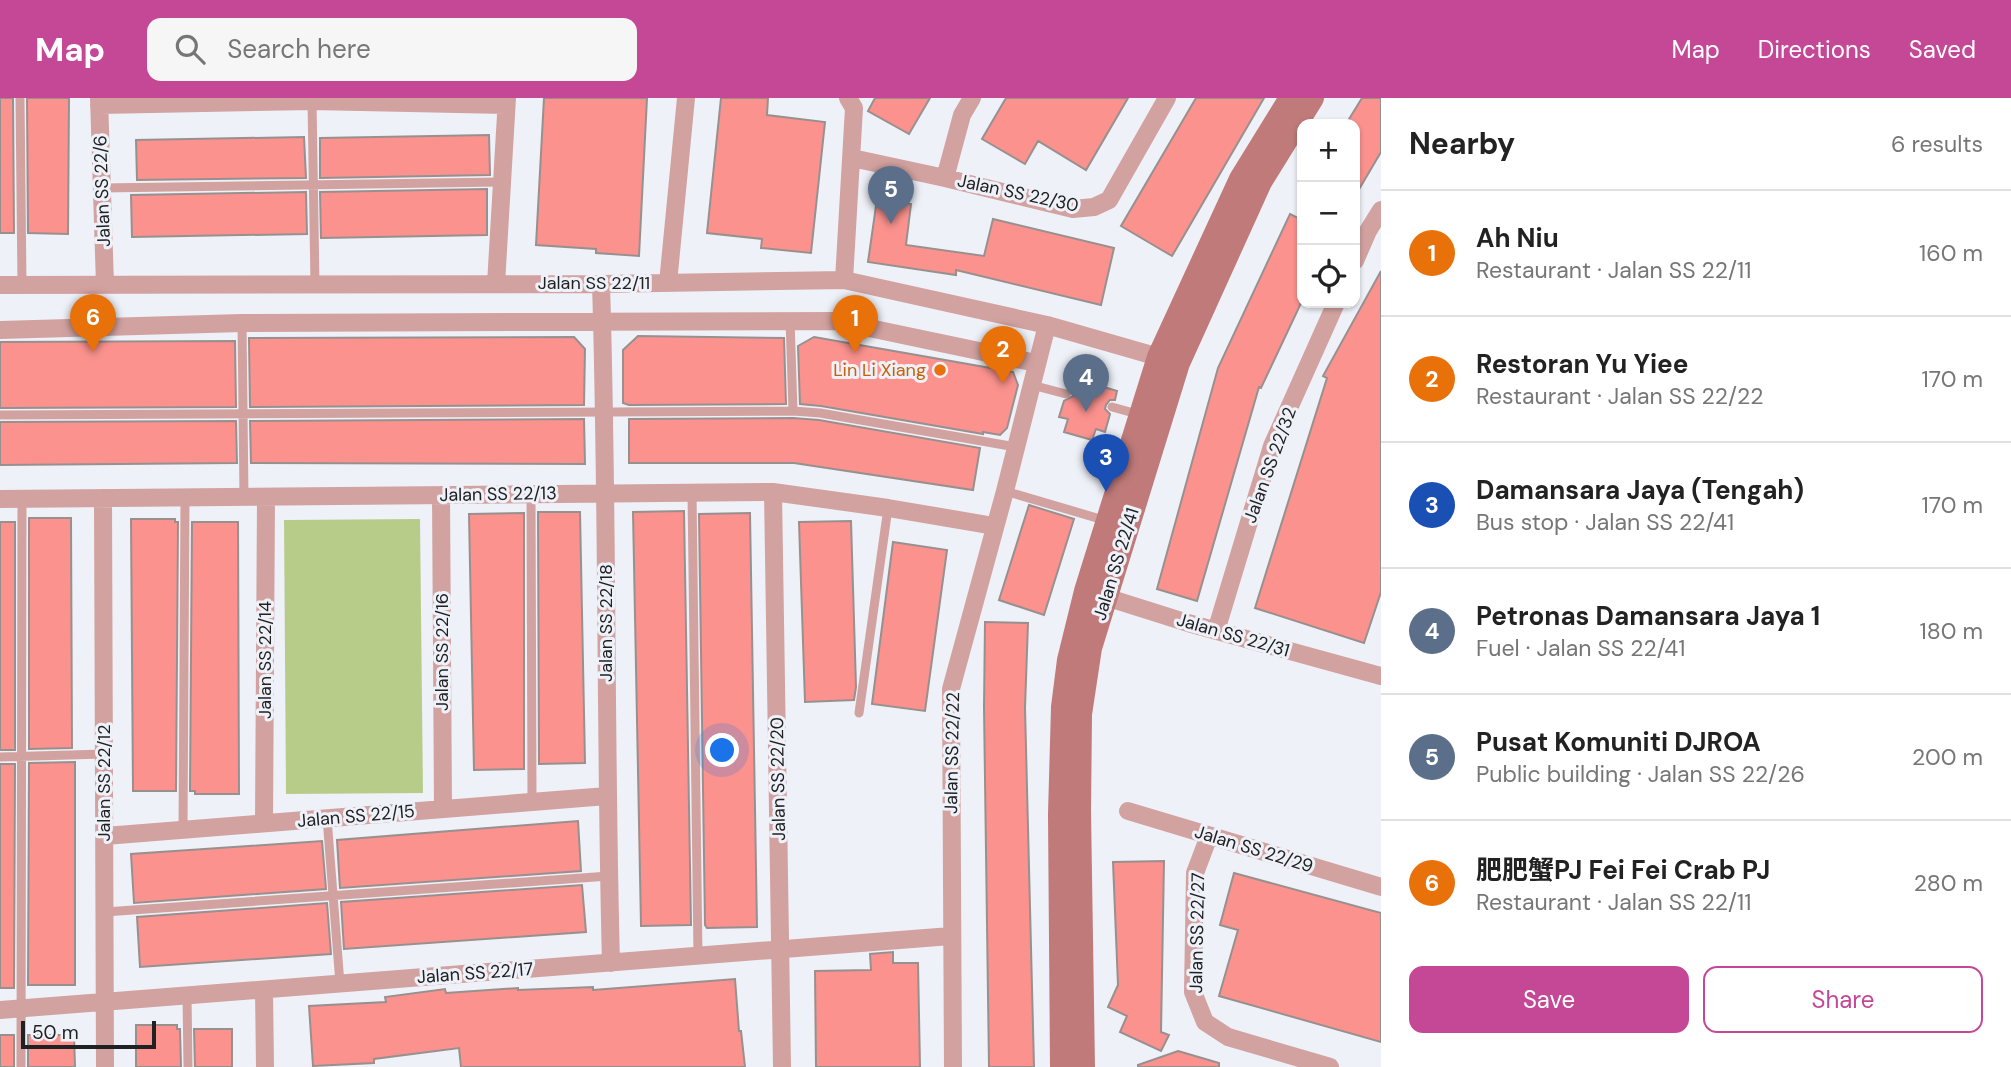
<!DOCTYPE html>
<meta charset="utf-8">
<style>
body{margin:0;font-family:"DM Sans","Noto Sans SC",sans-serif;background:#f6f6f6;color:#222}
.controls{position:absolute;right:21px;top:21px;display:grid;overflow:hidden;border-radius:14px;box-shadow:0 2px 5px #0004}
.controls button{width:63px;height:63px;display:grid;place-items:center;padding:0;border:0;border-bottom:2px solid #e0e0e0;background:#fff;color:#222;font:35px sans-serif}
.scale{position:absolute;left:21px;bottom:18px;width:135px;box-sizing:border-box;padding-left:7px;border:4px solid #202123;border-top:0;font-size:19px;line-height:24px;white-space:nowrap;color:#202123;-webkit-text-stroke:5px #eef1f8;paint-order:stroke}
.you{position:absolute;left:723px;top:653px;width:24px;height:24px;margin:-18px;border:5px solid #fff;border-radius:50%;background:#1a73e8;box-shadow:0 0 0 10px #1a73e833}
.badge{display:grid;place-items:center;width:46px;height:46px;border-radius:50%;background:#c54897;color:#fff;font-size:23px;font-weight:700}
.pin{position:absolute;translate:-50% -58px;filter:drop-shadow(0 2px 4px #0008)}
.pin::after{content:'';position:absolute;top:37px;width:24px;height:21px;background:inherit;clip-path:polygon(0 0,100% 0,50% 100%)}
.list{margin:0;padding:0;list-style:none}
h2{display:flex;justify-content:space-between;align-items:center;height:91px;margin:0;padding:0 28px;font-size:30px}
h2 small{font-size:23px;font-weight:400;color:#767676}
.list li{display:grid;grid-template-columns:46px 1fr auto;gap:21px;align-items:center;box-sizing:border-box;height:126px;padding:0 28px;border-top:2px solid #e0e0e0}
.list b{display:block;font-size:26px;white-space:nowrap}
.list p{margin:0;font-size:23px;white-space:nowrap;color:#767676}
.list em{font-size:23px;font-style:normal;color:#767676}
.actions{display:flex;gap:14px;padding:21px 28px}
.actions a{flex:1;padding:16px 0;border:2px solid #c54897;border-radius:14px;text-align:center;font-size:24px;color:#c54897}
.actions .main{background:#c54897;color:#fff}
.icon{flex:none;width:38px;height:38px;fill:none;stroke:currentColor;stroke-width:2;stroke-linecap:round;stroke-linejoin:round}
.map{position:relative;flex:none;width:1381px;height:969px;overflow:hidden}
header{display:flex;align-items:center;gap:42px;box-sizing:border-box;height:98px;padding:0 35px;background:#c54897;color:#fff}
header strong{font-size:33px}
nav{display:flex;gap:38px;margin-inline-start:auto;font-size:24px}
.search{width:490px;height:63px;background:#f6f6f6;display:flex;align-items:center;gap:18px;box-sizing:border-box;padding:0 24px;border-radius:14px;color:#767676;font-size:26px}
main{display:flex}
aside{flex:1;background:#fff}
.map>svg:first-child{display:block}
</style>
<header>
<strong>Map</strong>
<div class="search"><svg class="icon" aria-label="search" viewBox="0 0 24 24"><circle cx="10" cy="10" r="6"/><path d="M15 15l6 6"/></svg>Search here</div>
<nav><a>Map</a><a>Directions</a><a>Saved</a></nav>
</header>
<main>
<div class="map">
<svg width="1381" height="969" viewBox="0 0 1381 969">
<rect width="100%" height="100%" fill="#eef1f8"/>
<path fill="#b8cc8a" d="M 420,421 L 423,695 L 286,696 L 284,422 Z"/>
<path fill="#fb928e" stroke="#98908f" stroke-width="2" d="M 0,0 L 13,0 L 14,135 L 0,135 Z
M 27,0 L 69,0 L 68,136 L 28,135 Z
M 544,0 L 647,0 L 639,158 L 596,155 L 596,151 L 536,147 Z
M 721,0 L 768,0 L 767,17 L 825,24 L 811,155 L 761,150 L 762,141 L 707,135 Z
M 875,0 L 930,0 L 909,36 L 868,13 Z
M 1006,0 L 1128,0 L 1086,72 L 1038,43 L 1025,66 L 982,41 Z
M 1196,0 L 1264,0 L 1172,158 L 1121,128 Z
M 1362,0 L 1381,0 L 1381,54 L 1355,98 L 1355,26 L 1346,26 Z
M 489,37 L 490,77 L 320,80 L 320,40 Z
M 304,39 L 306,80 L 137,82 L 136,42 Z
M 487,91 L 487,137 L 321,140 L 320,94 Z
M 306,94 L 307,136 L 132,139 L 131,97 Z
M 877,101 L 911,106 L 906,147 L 984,158 L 993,121 L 1114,150 L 1101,207 L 956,172 L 956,177 L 868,164 Z
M 1290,116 L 1302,122 L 1302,203 L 1261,290 L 1259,289 L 1197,503 L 1157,491 L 1218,270 Z
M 1381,173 L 1381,494 L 1364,545 L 1255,510 L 1327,280 L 1323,278 Z
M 638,238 L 784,240 L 786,306 L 629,307 L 623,305 L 623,252 Z
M 574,239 L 585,251 L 584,307 L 250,309 L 249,240 Z
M 814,239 L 1013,274 L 1018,287 L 1007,330 L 1000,337 L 983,334 L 983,336 L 821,308 L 800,306 L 798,248 Z
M 235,243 L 236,309 L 0,310 L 0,244 Z
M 1071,279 L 1117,293 L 1115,302 L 1110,302 L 1106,307 L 1105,311 L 1110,316 L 1105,334 L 1096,331 L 1092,342 L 1064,334 L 1068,321 L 1059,319 L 1064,303 L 1073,298 L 1072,294 L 1068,289 Z
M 793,320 L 819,322 L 980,350 L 973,392 L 794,365 L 629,365 L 629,321 Z
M 584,321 L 585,366 L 251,365 L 250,323 Z
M 236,323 L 237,365 L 0,367 L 0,324 Z
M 1029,407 L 1074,421 L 1044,517 L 999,502 Z
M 684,413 L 691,827 L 641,828 L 633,414 Z
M 538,414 L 580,414 L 585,665 L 539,666 Z
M 524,415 L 524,671 L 474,672 L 469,416 Z
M 750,415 L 757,829 L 707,830 L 705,827 L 699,416 Z
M 29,420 L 71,420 L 72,650 L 29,651 Z
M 131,421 L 175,421 L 175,424 L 178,424 L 176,693 L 133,693 Z
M 851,423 L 856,589 L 854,602 L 805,604 L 799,424 Z
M 0,424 L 15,424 L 15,652 L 0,652 Z
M 192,424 L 238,424 L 239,696 L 195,696 L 195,693 L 190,693 Z
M 893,444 L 947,452 L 925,613 L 872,606 Z
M 985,524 L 1028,525 L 1025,610 L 1034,969 L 989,969 L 984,609 Z
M 75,664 L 75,887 L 28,887 L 29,665 Z
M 0,666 L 15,666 L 14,890 L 0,890 Z
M 578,723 L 581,773 L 340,790 L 337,742 Z
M 322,743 L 326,791 L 134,805 L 131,756 Z
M 1164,763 L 1161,934 L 1169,937 L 1161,953 L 1120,934 L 1127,918 L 1108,909 L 1118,887 L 1113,764 Z
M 1234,775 L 1381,815 L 1381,944 L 1219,898 L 1238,832 L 1220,827 Z
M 582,787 L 586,834 L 344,851 L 341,804 Z
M 327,805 L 331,856 L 140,869 L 137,819 Z
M 893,854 L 893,865 L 918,865 L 920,969 L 816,969 L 815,873 L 871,872 L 870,856 Z
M 735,881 L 739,933 L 741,933 L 745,969 L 461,969 L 459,950 L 374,961 L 374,965 L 313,968 L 309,908 L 386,904 L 385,899 L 445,891 L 446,895 L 518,890 L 518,892 L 593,889 L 593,892 Z
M 136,927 L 177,927 L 177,931 L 180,931 L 181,969 L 136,969 Z
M 194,931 L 232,931 L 232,969 L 195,969 Z
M 0,937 L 14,937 L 14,969 L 0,969 Z
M 28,937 L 74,937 L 75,969 L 28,969 Z
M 1178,953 L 1219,965 L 1219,969 L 1138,969 L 1138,967 Z"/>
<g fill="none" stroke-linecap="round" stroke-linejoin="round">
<path stroke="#d2a2a0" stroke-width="9" d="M 20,0 L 22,187
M 312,3 L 315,187
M 102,90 L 501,84
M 790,221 L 793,313
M 242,225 L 244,399
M 1032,287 L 1066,296
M 1112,309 L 1141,317
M 0,317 L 793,313 L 820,315 L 1016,349
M 1005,393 L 1107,423
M 692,394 L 698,858
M 531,396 L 532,704
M 859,615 L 888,410
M 0,659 L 104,656
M 327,720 L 340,886
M 183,732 L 185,400
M 105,814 L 609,778
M 187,898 L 188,969
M 21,969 L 22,401"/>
<path stroke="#d2a2a0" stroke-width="18" d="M 99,0 L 105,187
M 99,7 L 312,3 L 506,7
M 852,60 L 945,80 L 1073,111 L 1094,109 L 1109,102 L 1167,0
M 945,80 L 962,17 L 972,0
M 1355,163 L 1368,133 L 1381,112
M 844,182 L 854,10 L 848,0
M 668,185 L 686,0
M 496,186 L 507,0
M 601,186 C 608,412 605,638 611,865
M 0,187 L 601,186 L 844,182 L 1047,227 L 1169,262
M 0,232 L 242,225 L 836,223 L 1036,265
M 773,394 L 782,969
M 441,397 L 443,711
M 103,400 L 105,969
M 0,401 L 773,394 L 888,410 L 994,428
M 1096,496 L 1188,525 L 1381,578
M 1216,533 L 1272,348 L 1336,205
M 1128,713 L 1381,789
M 264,725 L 266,399
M 105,738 L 607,698
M 1209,738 L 1195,775 L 1193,894 L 1205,924 L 1228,939 L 1330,969
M 264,892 L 265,969
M 0,912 L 951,838
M 953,969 L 951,591 L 1005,393 L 1047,227"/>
<path stroke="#bf7a79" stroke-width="24" d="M 1062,969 L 1060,716 L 1063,609 L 1069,562 L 1086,493 L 1159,259 L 1241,81 L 1291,0
M 1083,969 L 1079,713 L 1080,616 L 1090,550 L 1178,265 L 1260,84 L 1312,0"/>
</g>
<circle fill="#e8710a" stroke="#eef1f8" stroke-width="2.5" cx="940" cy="272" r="7"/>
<g text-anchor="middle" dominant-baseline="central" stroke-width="6" stroke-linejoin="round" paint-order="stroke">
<g font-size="18" fill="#202123" stroke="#eef1f8">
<text transform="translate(102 93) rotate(-92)">Jalan SS 22/6</text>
<text transform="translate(1018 95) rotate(12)">Jalan SS 22/30</text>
<text x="594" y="185">Jalan SS 22/11</text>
<text transform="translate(1270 367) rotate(-70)">Jalan SS 22/32</text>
<text transform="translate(498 396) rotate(-1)">Jalan SS 22/13</text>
<text transform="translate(1116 466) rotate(-73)">Jalan SS 22/41</text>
<text transform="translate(606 525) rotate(-90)">Jalan SS 22/18</text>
<text transform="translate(1233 537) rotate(16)">Jalan SS 22/31</text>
<text transform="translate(442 554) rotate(-90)">Jalan SS 22/16</text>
<text transform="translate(265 562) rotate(-90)">Jalan SS 22/14</text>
<text transform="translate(952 655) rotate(-89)">Jalan SS 22/22</text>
<text transform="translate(778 681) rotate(-91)">Jalan SS 22/20</text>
<text transform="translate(104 685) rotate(-90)">Jalan SS 22/12</text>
<text transform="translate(356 718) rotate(-5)">Jalan SS 22/15</text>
<text transform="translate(1254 751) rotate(17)">Jalan SS 22/29</text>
<text transform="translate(1197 835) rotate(-89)">Jalan SS 22/27</text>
<text transform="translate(475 875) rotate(-4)">Jalan SS 22/17</text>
</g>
<g font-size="18" fill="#c56008" stroke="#eef1f8" text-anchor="end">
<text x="926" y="272">Lin Li Xiang</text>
</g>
</g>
</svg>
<div class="controls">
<button>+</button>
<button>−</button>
<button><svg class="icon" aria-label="locate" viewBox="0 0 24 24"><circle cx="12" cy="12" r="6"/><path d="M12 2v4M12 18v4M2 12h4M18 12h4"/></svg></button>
</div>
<div class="scale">50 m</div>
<div class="you"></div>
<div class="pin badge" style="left:855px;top:255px;background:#e8710a">1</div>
<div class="pin badge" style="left:1003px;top:286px;background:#e8710a">2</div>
<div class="pin badge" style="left:1106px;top:394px;background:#1a4fb4">3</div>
<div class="pin badge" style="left:1086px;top:314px;background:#5c6f8a">4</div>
<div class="pin badge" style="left:891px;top:126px;background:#5c6f8a">5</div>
<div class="pin badge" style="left:93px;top:254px;background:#e8710a">6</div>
</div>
<aside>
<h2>Nearby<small>6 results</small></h2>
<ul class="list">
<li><span class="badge" style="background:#e8710a">1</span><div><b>Ah Niu</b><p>Restaurant · Jalan SS 22/11</p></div><em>160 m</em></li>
<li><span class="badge" style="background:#e8710a">2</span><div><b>Restoran Yu Yiee</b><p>Restaurant · Jalan SS 22/22</p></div><em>170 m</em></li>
<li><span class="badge" style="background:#1a4fb4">3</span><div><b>Damansara Jaya (Tengah)</b><p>Bus stop · Jalan SS 22/41</p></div><em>170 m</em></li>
<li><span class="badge" style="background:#5c6f8a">4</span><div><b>Petronas Damansara Jaya 1</b><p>Fuel · Jalan SS 22/41</p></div><em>180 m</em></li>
<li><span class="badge" style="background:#5c6f8a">5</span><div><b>Pusat Komuniti DJROA</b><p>Public building · Jalan SS 22/26</p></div><em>200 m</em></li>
<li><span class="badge" style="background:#e8710a">6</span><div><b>肥肥蟹PJ Fei Fei Crab PJ</b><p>Restaurant · Jalan SS 22/11</p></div><em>280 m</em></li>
</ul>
<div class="actions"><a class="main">Save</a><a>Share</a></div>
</aside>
</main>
